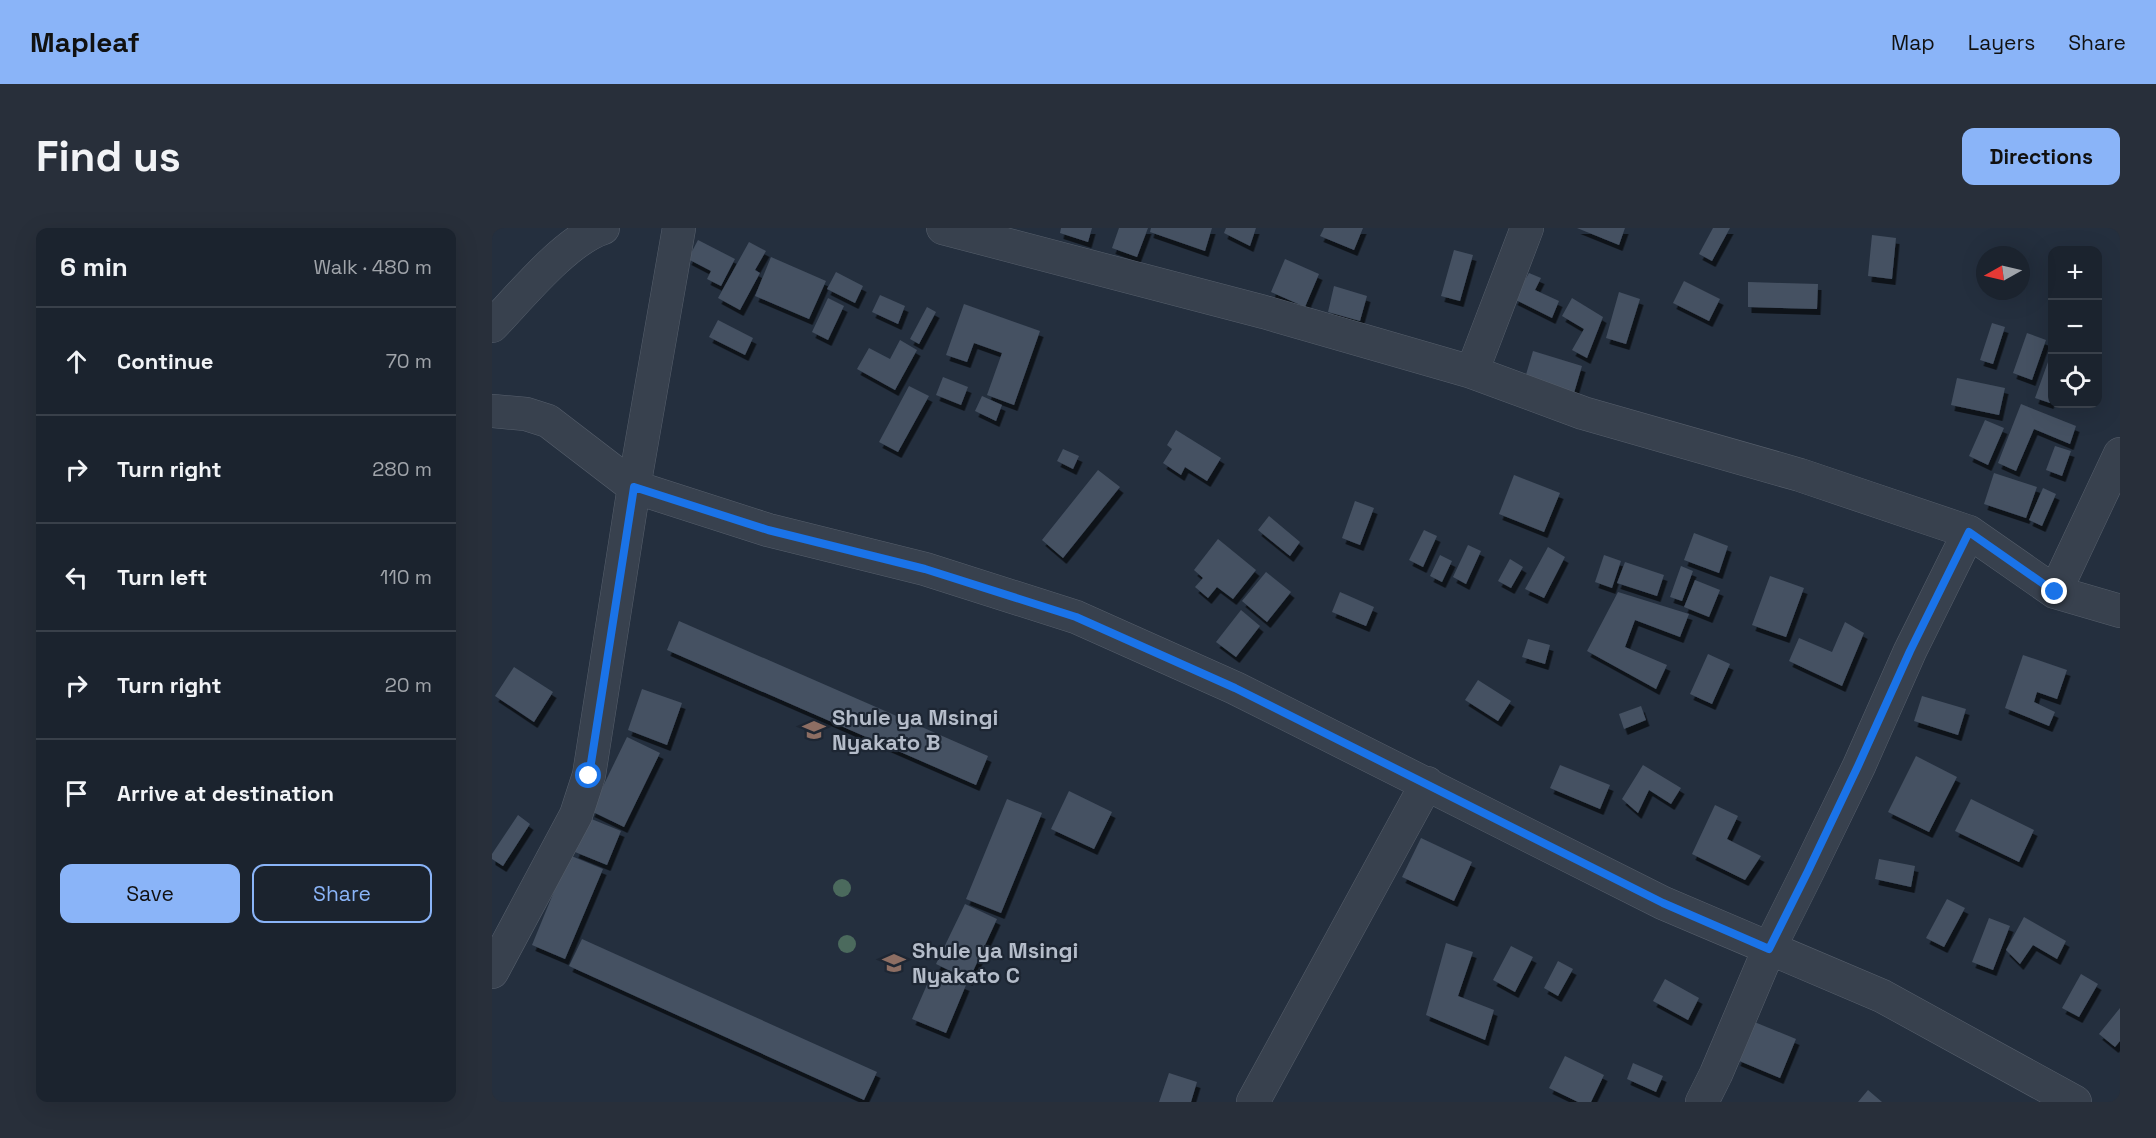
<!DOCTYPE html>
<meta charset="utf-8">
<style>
body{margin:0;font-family:"Space Grotesk",sans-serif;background:#282f3a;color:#f1f3f6}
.controls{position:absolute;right:18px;top:18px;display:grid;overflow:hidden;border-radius:12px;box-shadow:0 6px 24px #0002}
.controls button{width:54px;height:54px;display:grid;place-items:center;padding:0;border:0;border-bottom:2px solid #39404a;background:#1b232e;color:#f1f3f6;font:30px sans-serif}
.compass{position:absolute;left:1484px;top:18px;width:54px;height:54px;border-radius:50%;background:#1b232e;box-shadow:0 6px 24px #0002;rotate:262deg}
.stop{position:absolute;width:18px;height:18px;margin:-14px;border:4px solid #1a73e8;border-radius:50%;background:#fff}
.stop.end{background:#1a73e8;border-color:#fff;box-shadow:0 2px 6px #0008}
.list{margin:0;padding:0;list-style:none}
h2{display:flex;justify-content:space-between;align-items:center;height:78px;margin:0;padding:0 24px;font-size:26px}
h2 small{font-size:20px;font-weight:400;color:#a0a4aa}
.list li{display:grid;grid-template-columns:39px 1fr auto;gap:18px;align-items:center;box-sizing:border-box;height:108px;padding:0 24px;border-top:2px solid #39404a}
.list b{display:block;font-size:22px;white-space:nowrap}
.list em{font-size:20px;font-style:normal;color:#a0a4aa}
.actions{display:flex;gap:12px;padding:18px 24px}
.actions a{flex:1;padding:14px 0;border:2px solid #8ab4f8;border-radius:12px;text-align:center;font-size:21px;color:#8ab4f8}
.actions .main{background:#8ab4f8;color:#111}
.icon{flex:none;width:33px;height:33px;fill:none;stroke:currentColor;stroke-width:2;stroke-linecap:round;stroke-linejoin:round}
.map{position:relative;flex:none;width:1628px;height:874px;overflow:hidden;border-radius:12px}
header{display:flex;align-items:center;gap:36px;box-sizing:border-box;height:84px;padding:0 30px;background:#8ab4f8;color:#111}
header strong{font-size:28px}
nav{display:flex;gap:33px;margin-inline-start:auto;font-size:21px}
.intro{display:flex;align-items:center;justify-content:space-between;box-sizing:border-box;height:144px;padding:0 36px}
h1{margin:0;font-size:42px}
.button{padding:15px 27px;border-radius:12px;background:#8ab4f8;color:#111;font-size:21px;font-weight:700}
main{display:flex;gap:36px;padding:0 36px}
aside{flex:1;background:#1b232e;border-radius:12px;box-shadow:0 6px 24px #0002}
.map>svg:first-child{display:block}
</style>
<header>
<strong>Mapleaf</strong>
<nav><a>Map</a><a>Layers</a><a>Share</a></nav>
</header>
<div class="intro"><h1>Find us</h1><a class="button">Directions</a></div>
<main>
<aside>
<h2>6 min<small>Walk · 480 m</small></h2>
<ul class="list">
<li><svg class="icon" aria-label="ahead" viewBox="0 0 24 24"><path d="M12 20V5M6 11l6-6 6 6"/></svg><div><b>Continue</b></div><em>70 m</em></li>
<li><svg class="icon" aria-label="right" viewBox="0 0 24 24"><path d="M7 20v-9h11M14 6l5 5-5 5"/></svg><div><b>Turn right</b></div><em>280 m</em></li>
<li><svg class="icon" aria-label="left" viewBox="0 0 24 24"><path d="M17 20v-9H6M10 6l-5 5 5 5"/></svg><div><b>Turn left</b></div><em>110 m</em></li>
<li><svg class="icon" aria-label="right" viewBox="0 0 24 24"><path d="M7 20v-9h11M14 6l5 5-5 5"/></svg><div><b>Turn right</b></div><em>20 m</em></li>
<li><svg class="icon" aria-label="arrive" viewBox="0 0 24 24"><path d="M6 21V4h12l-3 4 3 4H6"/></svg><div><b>Arrive at destination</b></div></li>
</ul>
<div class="actions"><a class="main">Save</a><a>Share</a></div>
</aside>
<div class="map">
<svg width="1628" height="874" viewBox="0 0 1628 874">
<defs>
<filter id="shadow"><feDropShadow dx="3.5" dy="6" stdDeviation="0" flood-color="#0009"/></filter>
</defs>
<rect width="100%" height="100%" fill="#242f3e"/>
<path fill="#455162" filter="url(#shadow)" d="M 569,0 L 600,0 L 596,14 L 568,5 Z
M 627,0 L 656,0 L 645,29 L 620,20 Z
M 659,0 L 720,0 L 713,23 L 658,4 Z
M 734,0 L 764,0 L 758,18 L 732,5 Z
M 832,0 L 871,0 L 862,22 L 828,8 Z
M 1085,0 L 1133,0 L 1127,17 Z
M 1221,0 L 1238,0 L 1220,33 L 1207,26 Z
M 1380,7 L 1404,10 L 1400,51 L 1376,48 Z
M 206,12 L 243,31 L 229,58 L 215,51 L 219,43 L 196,31 Z
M 257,14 L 274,23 L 263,42 L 268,45 L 248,82 L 226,70 Z
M 962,22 L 981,27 L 968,73 L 949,68 Z
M 279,29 L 334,53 L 317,91 L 263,68 Z
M 793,31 L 827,46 L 813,79 L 779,64 Z
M 344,44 L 371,58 L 363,75 L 335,61 Z
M 1037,45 L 1049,50 L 1043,62 L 1067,73 L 1060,90 L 1022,71 Z
M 1192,53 L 1228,71 L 1217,93 L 1181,75 Z
M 1256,54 L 1326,56 L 1325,81 L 1256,79 Z
M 842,58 L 875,68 L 868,93 L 836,84 Z
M 1127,64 L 1148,71 L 1134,116 L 1114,110 Z
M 388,67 L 413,78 L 406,96 L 380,84 Z
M 336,70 L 352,78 L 336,112 L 320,104 Z
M 1080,70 L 1111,89 L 1095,130 L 1080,122 L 1092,101 L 1070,88 Z
M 472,76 L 548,103 L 522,177 L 495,167 L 510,125 L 482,115 L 475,134 L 454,127 Z
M 435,79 L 444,84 L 427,116 L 418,111 Z
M 226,92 L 261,110 L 253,127 L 217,109 Z
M 1500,95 L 1513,99 L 1501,136 L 1488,132 Z
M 1535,105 L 1554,112 L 1540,152 L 1521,145 Z
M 408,112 L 425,122 L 403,162 L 365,141 L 377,120 L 398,131 Z
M 1041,123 L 1090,138 L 1079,175 L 1030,160 Z
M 1556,134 L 1560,136 L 1560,169 L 1558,175 L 1543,170 Z
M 451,149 L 476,159 L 469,177 L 444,167 Z
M 1465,150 L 1513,160 L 1507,187 L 1459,177 Z
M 417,158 L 437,168 L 406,224 L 387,214 Z
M 490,168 L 510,177 L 504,193 L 483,183 Z
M 1529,176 L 1584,198 L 1578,216 L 1542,201 L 1524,243 L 1506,235 Z
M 1493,192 L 1512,200 L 1496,237 L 1477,228 Z
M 684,202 L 729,230 L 715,253 L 693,239 L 689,247 L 671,235 L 680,221 L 675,217 Z
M 1563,218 L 1579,223 L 1570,248 L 1554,242 Z
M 571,221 L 587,228 L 581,241 L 565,233 Z
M 606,242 L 628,259 L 571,330 L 550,312 Z
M 1502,245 L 1545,259 L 1534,290 L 1492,276 Z
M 1022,247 L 1068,265 L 1052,304 L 1007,286 Z
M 1551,260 L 1564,266 L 1550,298 L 1537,292 Z
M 863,273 L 882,280 L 868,317 L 850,310 Z
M 777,288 L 808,314 L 798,328 L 766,302 Z
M 932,302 L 945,308 L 931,339 L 917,332 Z
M 1202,305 L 1236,318 L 1227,345 L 1192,332 Z
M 726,311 L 764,342 L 741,371 L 725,359 L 716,370 L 703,359 L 711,350 L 702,342 Z
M 976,317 L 989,323 L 974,356 L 961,349 Z
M 1056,319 L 1073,329 L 1052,370 L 1033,361 Z
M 948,327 L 960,333 L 950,354 L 938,348 Z
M 1112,327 L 1129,333 L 1120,360 L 1103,354 Z
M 1018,331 L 1031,339 L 1019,360 L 1006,353 Z
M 1133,334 L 1172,347 L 1165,368 L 1125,355 Z
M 1189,338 L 1201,343 L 1190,373 L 1178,369 Z
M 774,344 L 799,364 L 775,394 L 750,373 Z
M 1278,348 L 1312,360 L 1294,409 L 1260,397 Z
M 1203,352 L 1228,362 L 1217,389 L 1192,379 Z
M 848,364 L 882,379 L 874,398 L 840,384 Z
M 1126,364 L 1197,386 L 1188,409 L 1143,392 L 1133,419 L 1175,437 L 1164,461 L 1095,423 Z
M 749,382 L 768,398 L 744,429 L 724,414 Z
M 187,393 L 496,528 L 484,557 L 175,422 Z
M 1353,394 L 1372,405 L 1350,458 L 1297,433 L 1307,410 L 1340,424 Z
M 1036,411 L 1058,417 L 1053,436 L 1030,429 Z
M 1216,426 L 1238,436 L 1220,476 L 1198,466 Z
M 1531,427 L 1575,442 L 1565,471 L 1545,464 L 1542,474 L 1563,484 L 1557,498 L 1513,480 Z
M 22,439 L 61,464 L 42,494 L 3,468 Z
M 986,452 L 1019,473 L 1006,493 L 973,472 Z
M 150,461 L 190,475 L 175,517 L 136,502 Z
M 1430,468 L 1474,481 L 1466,507 L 1422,493 Z
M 1149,478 L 1154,492 L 1132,501 L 1127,486 Z
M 135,509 L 168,525 L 132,599 L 99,583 Z
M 1424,528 L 1465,549 L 1437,604 L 1396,584 Z
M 1068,537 L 1118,557 L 1108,581 L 1058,560 Z
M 1151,537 L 1189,560 L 1179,576 L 1157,562 L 1146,585 L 1130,571 Z
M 577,563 L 620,584 L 602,621 L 559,601 Z
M 515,571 L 550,585 L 509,685 L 474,671 Z
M 1479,571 L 1542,602 L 1527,634 L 1463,603 Z
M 1223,577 L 1246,588 L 1235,611 L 1269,628 L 1253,652 L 1200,626 Z
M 26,587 L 38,596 L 11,638 L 0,631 L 0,626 Z
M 97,590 L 129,603 L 115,637 L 83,624 Z
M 929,610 L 980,634 L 962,673 L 910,649 Z
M 77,627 L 111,641 L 73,731 L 40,717 Z
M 1387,631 L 1423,638 L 1419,659 L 1383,651 Z
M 1455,671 L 1473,680 L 1452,719 L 1434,710 Z
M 473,676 L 505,691 L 477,752 L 444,736 Z
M 1532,689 L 1574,713 L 1565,731 L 1541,717 L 1528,736 L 1514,722 Z
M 1497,690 L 1518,698 L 1501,742 L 1480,734 Z
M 90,711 L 385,844 L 372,872 L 77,738 Z
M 954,715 L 981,724 L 966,768 L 1002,782 L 993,812 L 934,787 Z
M 1019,718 L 1041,729 L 1023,764 L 1001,752 Z
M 1066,733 L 1081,741 L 1066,768 L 1052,760 Z
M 441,743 L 474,757 L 454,805 L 420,791 Z
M 1589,746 L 1606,756 L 1587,789 L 1570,780 Z
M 1173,751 L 1207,770 L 1196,792 L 1161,773 Z
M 1628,780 L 1628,813 L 1623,819 L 1607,806 Z
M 1260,793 L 1304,811 L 1288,850 L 1245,832 Z
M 1073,828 L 1112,847 L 1099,874 L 1086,874 L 1057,860 Z
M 1141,835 L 1171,848 L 1164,864 L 1135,851 Z
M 677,845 L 705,854 L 699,874 L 667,874 Z
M 1376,862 L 1390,874 L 1366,874 Z"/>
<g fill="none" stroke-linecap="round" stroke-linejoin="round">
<g stroke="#565f6c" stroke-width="34">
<path id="minor" d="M 451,0 L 772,84 L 980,144 L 1091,185 L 1308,247 L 1477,304 L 1563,364 L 1628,383
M 0,98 C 28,69 74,12 111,0
M 980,144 L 1035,0
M 0,183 L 34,186 L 56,193 L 142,259 L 276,302 L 433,341 L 584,389 L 743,460 L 1171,675 L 1390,768 L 1583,874
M 1563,364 L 1628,226
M 0,744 L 84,587 L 97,547 L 142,259 L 187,0
M 761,874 L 935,555
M 1210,874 L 1224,846 L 1277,721 L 1316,643 L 1367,538 L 1418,423 L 1477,304"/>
</g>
<use href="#minor" stroke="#38414e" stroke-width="33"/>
</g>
<g fill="#4b6a5d">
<circle cx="350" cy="660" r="9"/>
<circle cx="355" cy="716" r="9"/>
</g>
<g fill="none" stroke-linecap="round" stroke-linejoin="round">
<path stroke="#1a73e8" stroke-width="8" d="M 97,548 L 142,259 L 276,302 L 433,341 L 584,389 L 743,460 L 1171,675 L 1277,721 L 1316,643 L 1366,538 L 1418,423 L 1477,304 L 1563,364"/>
</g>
<defs>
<g id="school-bare" transform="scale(1.8)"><path d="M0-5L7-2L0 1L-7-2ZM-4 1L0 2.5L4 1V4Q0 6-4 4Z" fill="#8d6e63" stroke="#1d2633" stroke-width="2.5" paint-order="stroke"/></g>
</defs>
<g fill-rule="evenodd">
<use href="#school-bare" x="322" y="502"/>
<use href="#school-bare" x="402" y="735"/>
</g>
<g text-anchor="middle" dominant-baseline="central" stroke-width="4.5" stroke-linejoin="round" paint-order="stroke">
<g font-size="22" font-weight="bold" fill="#b4bcc9" stroke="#1d2633" text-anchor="start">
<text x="340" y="489">Shule ya Msingi<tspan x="340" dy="25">Nyakato B</tspan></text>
<text x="420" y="722">Shule ya Msingi<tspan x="420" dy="25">Nyakato C</tspan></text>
</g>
</g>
</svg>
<div class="controls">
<button>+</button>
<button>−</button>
<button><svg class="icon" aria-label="locate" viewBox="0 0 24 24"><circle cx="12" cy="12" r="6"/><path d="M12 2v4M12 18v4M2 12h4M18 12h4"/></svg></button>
</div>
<svg class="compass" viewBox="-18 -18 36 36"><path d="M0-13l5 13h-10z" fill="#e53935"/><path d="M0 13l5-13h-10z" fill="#a0a4aa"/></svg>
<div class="stop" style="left:97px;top:548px"></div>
<div class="stop end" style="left:1563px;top:364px"></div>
</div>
</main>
